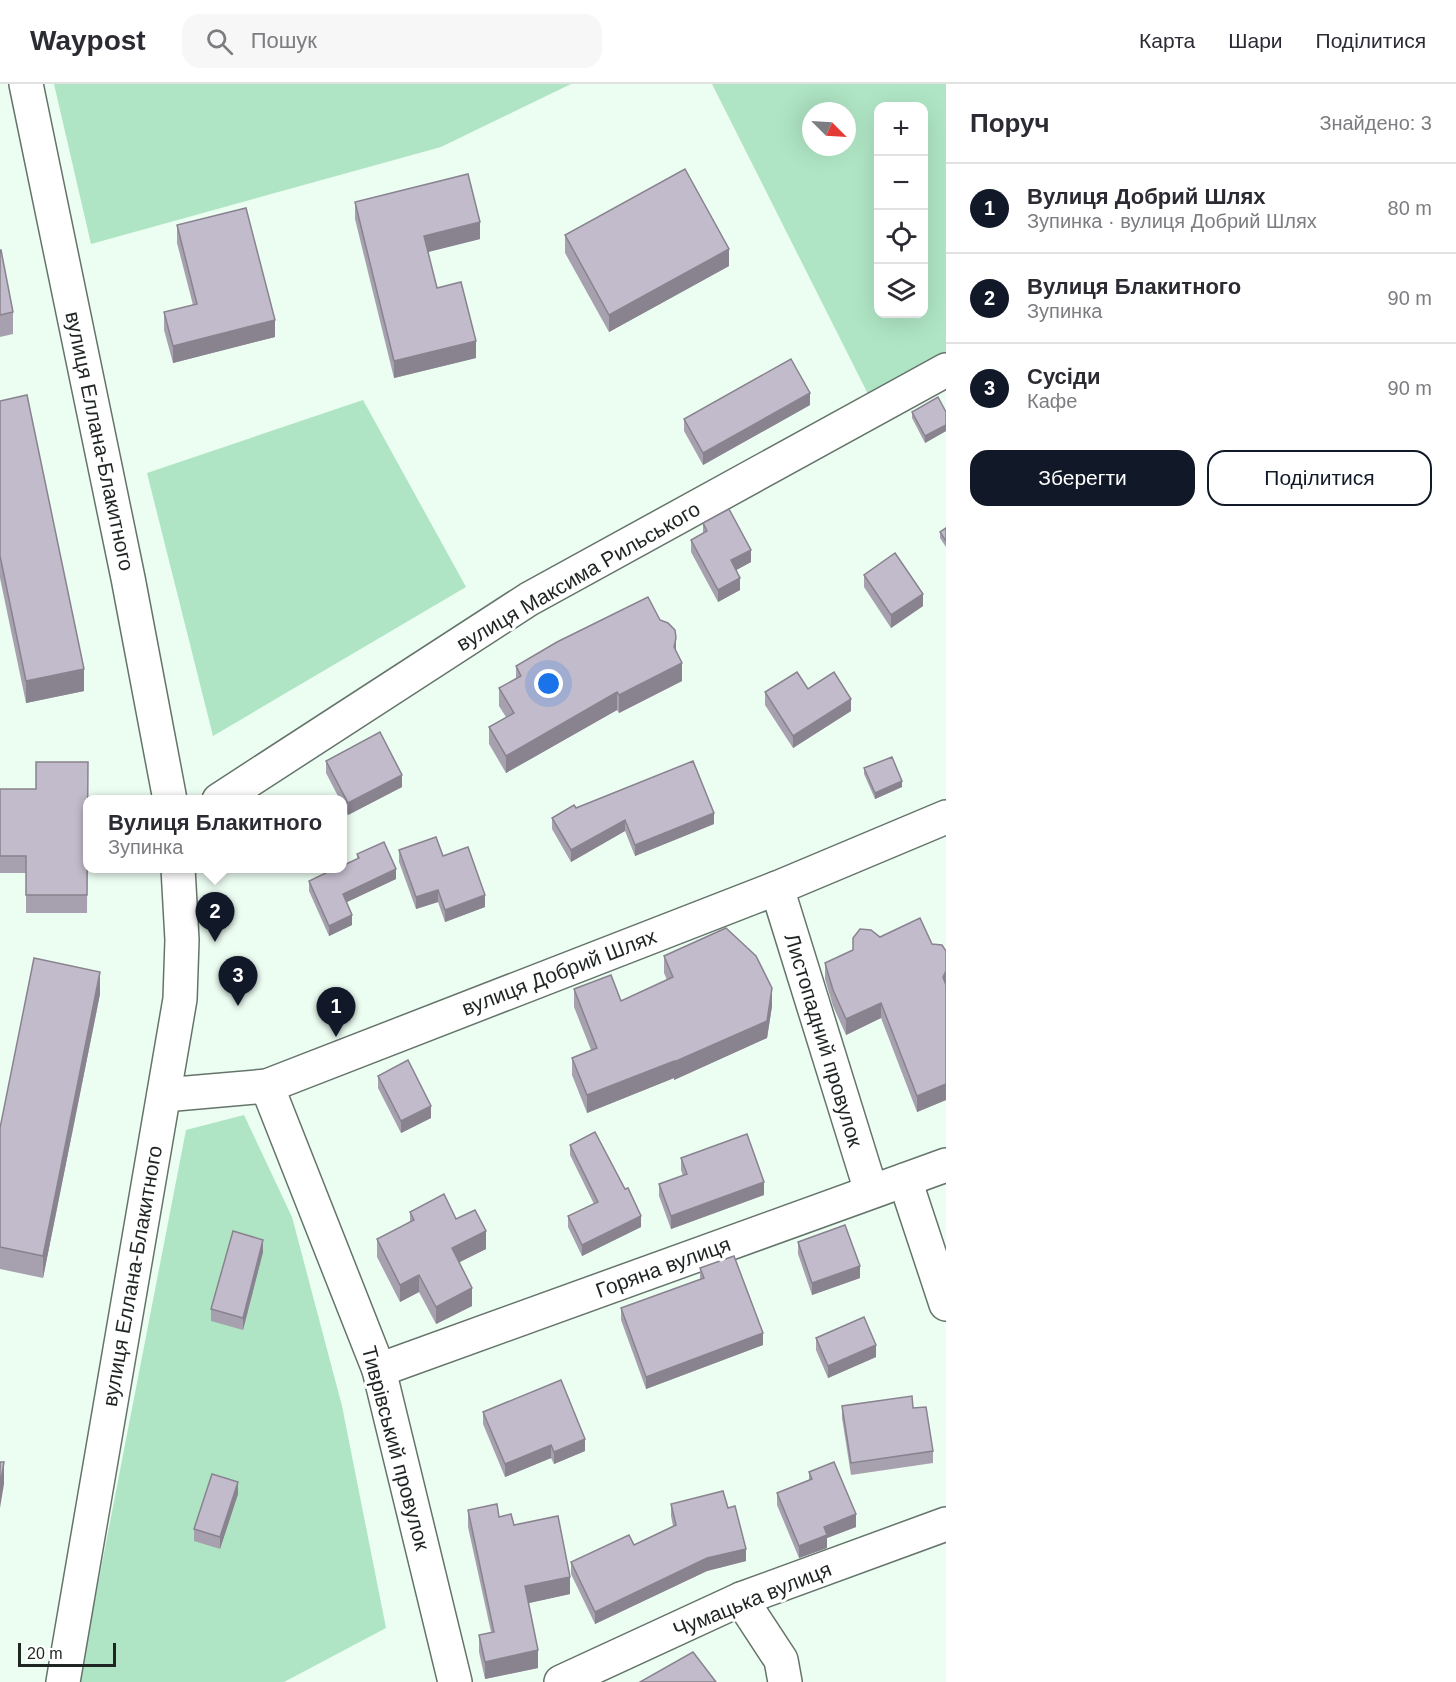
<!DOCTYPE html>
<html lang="uk">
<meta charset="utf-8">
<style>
body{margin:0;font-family:Helvetica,sans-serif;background:#f7f7f7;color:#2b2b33}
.controls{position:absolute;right:18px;top:18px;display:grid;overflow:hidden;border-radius:12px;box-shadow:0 6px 24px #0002}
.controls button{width:54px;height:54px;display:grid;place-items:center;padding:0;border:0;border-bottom:2px solid #e1e1e2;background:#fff;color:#2b2b33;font:30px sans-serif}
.compass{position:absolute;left:802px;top:18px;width:54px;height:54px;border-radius:50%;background:#fff;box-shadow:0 6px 24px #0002;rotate:114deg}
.scale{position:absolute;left:18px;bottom:15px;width:98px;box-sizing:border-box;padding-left:6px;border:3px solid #1f2521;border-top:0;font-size:16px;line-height:21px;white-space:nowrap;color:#1f2521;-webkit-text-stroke:4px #fff;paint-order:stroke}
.you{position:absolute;left:549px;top:600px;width:21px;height:21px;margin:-15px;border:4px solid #fff;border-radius:50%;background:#1a73e8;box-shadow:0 0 0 9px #1a73e833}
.badge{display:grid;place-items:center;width:39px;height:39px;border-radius:50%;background:#111827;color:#fff;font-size:20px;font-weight:700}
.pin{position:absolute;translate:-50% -50px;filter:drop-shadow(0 2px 3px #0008)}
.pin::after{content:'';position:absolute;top:32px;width:21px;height:18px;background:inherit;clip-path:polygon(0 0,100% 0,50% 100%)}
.popup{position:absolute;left:83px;top:711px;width:264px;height:78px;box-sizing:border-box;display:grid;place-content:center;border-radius:12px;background:#fff;filter:drop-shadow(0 2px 4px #0005);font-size:20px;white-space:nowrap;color:#7c7c81}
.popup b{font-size:22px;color:#2b2b33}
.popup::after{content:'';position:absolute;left:50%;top:100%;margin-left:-12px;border:12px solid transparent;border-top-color:#fff}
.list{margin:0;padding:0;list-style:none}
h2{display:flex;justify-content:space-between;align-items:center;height:78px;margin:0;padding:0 24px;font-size:26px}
h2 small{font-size:20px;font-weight:400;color:#7c7c81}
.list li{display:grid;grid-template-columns:39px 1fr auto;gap:18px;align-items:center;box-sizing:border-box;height:90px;padding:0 24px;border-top:2px solid #e1e1e2}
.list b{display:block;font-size:22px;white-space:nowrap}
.list p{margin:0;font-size:20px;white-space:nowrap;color:#7c7c81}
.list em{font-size:20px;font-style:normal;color:#7c7c81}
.actions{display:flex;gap:12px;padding:18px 24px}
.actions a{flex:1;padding:14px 0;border:2px solid #111827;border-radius:18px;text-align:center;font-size:21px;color:#111827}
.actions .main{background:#111827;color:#fff}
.icon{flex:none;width:33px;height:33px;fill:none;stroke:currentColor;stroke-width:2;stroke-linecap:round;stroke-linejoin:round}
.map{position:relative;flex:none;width:946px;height:1598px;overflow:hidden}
header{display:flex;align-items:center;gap:36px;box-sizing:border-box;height:84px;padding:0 30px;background:#fff;border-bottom:2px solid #e1e1e2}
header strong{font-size:28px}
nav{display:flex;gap:33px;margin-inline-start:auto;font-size:21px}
.search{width:420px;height:54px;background:#f7f7f7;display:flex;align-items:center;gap:15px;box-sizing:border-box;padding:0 21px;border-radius:18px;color:#7c7c81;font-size:22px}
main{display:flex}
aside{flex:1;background:#fff}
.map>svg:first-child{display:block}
</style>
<header>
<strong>Waypost</strong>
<div class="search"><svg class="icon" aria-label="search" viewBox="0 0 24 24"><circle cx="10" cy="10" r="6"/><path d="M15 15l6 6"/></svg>Пошук</div>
<nav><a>Карта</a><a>Шари</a><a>Поділитися</a></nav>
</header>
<main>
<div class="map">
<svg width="946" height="1598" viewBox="0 0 946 1598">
<rect width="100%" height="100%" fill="#ecfdf2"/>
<g fill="#afe5c4" fill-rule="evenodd">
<polygon points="54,0 571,0 441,63 91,160"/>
<path d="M712,0H946V270L869,312ZM878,22H924V230H878ZM811,27H847V63H811Z"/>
<polygon points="363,316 466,503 213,652 147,389"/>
<polygon points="244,1031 292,1133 342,1322 386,1544 284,1598 79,1598 186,1046"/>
</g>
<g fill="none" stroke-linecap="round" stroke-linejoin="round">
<g stroke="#65746b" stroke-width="36">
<g id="minor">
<polyline points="219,716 529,515 946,286"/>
<polyline points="777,804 871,1107"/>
<polyline points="267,1002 379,1286 455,1598"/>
<polyline points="905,1096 946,1220"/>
<polyline points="379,1286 946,1081"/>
<polyline points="741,1515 781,1576 785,1598"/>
<polyline points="561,1598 741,1515 946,1440"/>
</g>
</g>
<g stroke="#65746b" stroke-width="36">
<g id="tertiary">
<polyline points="26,0 128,494 170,716"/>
<polyline points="164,1011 267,1002 777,804 946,733"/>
<polyline points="63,1598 180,915 182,856 178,784"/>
</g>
</g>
<use href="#minor" stroke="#fff" stroke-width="33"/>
<use href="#tertiary" stroke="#fff" stroke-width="33"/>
</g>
<g fill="#a7a1af">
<polygon points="355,118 480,155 428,168 437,204 476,274 394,294 355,135"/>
<polygon points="177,141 275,253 173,279 164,246 164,228 193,221 177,159"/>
<polygon points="565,151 729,182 609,248 565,169"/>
<polygon points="0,166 13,228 13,250 0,253"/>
<polygon points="0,317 84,607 26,619 0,494"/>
<polygon points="810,321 703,381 684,347 684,335"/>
<polygon points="912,328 946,328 946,347 925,359 912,334"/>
<polygon points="703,439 751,478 736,486 740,506 718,518 691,468 691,456 703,449"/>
<polygon points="946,444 946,463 940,454 940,448"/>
<polygon points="864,491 923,522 891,544 864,503"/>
<polygon points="676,569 682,597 619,629 617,626 506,689 489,660 489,643 506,633 499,622 499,604 516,595 516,582"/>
<polygon points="808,605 851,627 793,664 765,621 765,608"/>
<polygon points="326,677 402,703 348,731 342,721 342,716 340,716 326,689"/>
<polygon points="88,678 87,829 26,829 26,789 0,789 0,705 36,705"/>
<polygon points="864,684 902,703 875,715 864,690"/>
<polygon points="576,724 714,740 635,772 625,747 571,778 552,745 552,734"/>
<polygon points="399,766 485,823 445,838 438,818 416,825 399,778"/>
<polygon points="357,770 396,795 346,818 352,841 329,852 309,807 309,797 357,775"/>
<polygon points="932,860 946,867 946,1016 917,1028 881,934 846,951 833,922 825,895 825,879"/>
<polygon points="664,872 772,922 767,954 674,996 674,994 587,1029 572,991 572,974 591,966 574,923 574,905 621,917 667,896 664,889"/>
<polygon points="100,910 43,1194 0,1185 0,1044"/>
<polygon points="378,992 431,1034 401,1049 378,1004"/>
<polygon points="570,1061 625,1105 641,1143 582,1172 568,1143 568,1132 594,1120 570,1071"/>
<polygon points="681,1074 764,1111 671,1145 659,1112 659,1100 683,1092 681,1086"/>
<polygon points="410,1128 456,1135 486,1165 459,1178 472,1222 436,1240 419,1208 400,1218 377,1173 377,1155 410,1139"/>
<polygon points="798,1158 860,1194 812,1211 798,1170"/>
<polygon points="263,1168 243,1246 211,1237 211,1225"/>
<polygon points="700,1184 763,1261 646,1305 621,1236 621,1224 700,1195"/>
<polygon points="816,1254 876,1273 828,1294 816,1266"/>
<polygon points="842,1322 913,1324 933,1367 933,1379 851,1391 842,1334"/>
<polygon points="483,1328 585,1367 554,1380 551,1374 505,1393 483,1340"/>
<polygon points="809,1388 856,1443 827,1454 827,1464 799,1474 777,1421 777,1409 809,1396"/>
<polygon points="238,1410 220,1465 194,1457 194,1445"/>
<polygon points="671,1420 728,1424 746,1477 707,1487 595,1540 571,1490 571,1478 634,1461 673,1442 671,1432"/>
<polygon points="468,1426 499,1433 570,1510 528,1519 538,1584 485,1595 479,1568 479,1551 491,1548 468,1443"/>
</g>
<g fill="#88838e">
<polygon points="480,138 480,155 424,169 424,152"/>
<polygon points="729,165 729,182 609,248 609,231"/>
<polygon points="275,236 275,253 173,279 173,262"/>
<polygon points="476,257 476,274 394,294 394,277"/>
<polygon points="810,309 810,321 703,381 703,369"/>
<polygon points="946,341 946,347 925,359 925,352"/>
<polygon points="751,466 751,478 731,489 731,476"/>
<polygon points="740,494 740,506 718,518 718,506"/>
<polygon points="923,510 923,522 891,544 891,531"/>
<polygon points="676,554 676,572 674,563"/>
<polygon points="682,579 682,597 619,629 619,611"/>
<polygon points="84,585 84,607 26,619 26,597"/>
<polygon points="617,608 617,626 506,689 506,672"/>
<polygon points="851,615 851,627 793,664 793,652"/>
<polygon points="402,691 402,703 348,731 348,719"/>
<polygon points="902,697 902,703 875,715 875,709"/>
<polygon points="714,729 714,740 635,772 635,761"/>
<polygon points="625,736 625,747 571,778 571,766"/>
<polygon points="396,785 396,795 343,820 343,810"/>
<polygon points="438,806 438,818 416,825 416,813"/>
<polygon points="485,811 485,823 445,838 445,826"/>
<polygon points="352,831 352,841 329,852 329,842"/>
<polygon points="946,887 946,903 943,893"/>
<polygon points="100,888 100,910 43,1194 43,1172"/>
<polygon points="772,904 772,922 767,954 674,996 674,978"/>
<polygon points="881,919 881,934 846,951 846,935"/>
<polygon points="674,977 674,994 587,1029 587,1011"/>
<polygon points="946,1000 946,1016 917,1028 917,1012"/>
<polygon points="431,1022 431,1034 401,1049 401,1037"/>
<polygon points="764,1098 764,1111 671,1145 671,1132"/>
<polygon points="641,1132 641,1143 582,1172 582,1161"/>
<polygon points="486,1147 486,1165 452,1182 452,1164"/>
<polygon points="263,1156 263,1168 243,1246 243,1234"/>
<polygon points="860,1182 860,1194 812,1211 812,1199"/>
<polygon points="419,1191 419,1208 400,1218 400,1201"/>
<polygon points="472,1204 472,1222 436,1240 436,1223"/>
<polygon points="763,1249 763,1261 646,1305 646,1293"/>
<polygon points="876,1261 876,1273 828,1294 828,1282"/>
<polygon points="585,1355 585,1367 554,1380 554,1368"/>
<polygon points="551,1361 551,1374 505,1393 505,1380"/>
<polygon points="4,1378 4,1400 0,1424 0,1402"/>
<polygon points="238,1398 238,1410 220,1465 220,1453"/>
<polygon points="856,1430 856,1443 827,1454 827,1464 799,1474 799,1462 824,1443"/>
<polygon points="746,1465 746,1477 707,1487 595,1540 595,1528 707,1474"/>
<polygon points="570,1493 570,1510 525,1520 525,1502"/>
<polygon points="538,1566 538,1584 485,1595 485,1578"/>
</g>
<g fill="#c2bbcb" stroke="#88838e" stroke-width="1.5">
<polygon points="685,85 729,165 609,231 565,151"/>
<polygon points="468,90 480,138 424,152 437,204 461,198 476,257 394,277 355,118"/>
<polygon points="246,124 275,236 173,262 164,228 197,220 177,141"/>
<polygon points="0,166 1,166 13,228 0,231"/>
<polygon points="791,275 810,309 703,369 684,335"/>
<polygon points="27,311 84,585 26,597 0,472 0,317"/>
<polygon points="938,313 946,328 946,341 925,352 912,328"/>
<polygon points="729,425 751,466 731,476 740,494 718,506 691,456 707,447 703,439"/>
<polygon points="946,444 946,457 940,448"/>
<polygon points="895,469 923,510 891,531 864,491"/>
<polygon points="648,513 660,536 668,539 675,546 676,554 674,563 682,579 619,611 617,608 506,672 489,643 514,629 499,604 521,592 516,582 557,558"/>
<polygon points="797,588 808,605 834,588 851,615 793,652 765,608"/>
<polygon points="380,648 402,691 348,719 326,677"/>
<polygon points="892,673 902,697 875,709 864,684"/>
<polygon points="693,677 714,729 635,761 625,736 571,766 552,734 574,721 576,724"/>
<polygon points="36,678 88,678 87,811 26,811 26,772 0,772 0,705 36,705"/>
<polygon points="436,753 443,772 468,763 485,811 445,826 438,806 416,813 399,766"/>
<polygon points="384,758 396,785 343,810 352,831 329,842 309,797 336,784 342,784 342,782 359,774 357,770"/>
<polygon points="920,834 932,860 942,861 946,867 946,887 943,893 946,901 946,1000 917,1012 881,919 846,935 833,906 825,879 853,866 853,854 860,845 871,846 880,853"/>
<polygon points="726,844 756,872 772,904 767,937 674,978 674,977 587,1011 572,974 597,964 574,905 611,891 621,917 673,893 664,872"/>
<polygon points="34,874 100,888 43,1172 0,1163 0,1044"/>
<polygon points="408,976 431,1022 401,1037 378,992"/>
<polygon points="595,1048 625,1105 628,1104 641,1132 582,1161 568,1132 598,1118 570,1061"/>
<polygon points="747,1050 764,1098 671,1132 659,1100 687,1090 681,1074"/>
<polygon points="444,1110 456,1135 475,1126 486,1147 452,1164 472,1204 436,1223 419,1191 400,1201 377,1155 414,1136 410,1128"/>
<polygon points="845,1141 860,1182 812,1199 798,1158"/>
<polygon points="233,1147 263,1156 243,1234 211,1225"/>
<polygon points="734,1172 763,1249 646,1293 621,1224 704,1194 700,1184"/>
<polygon points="864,1233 876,1261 828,1282 816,1254"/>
<polygon points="561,1296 585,1355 554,1368 551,1361 505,1380 483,1328"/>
<polygon points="912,1312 913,1324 926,1323 933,1367 851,1379 842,1322"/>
<polygon points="0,1378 4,1378 0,1402"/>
<polygon points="834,1378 856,1430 824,1443 827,1451 799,1462 777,1409 812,1395 809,1388"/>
<polygon points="212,1390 238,1398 220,1453 194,1445"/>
<polygon points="723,1407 728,1424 735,1422 746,1465 707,1474 595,1528 571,1478 629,1451 634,1461 676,1441 671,1420"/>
<polygon points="497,1420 499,1433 511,1430 514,1441 558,1432 570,1493 525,1502 538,1566 485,1578 479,1551 494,1548 468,1426"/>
<polygon points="693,1568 716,1598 640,1598"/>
</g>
<g text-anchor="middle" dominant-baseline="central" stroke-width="6" stroke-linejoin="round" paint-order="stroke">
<g font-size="21" fill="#1f2521" stroke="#fff">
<text transform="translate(100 357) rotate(78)">вулиця Еллана-Блакитного</text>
<text transform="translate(578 492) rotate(-30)">вулиця Максима Рильського</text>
<text transform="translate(559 888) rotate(-21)">вулиця Добрий Шлях</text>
<text transform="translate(824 956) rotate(73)">Листопадний провулок</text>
<text transform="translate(663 1183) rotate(-20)">Горяна вулиця</text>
<text transform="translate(132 1192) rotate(-80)">вулиця Еллана-Блакитного</text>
<text transform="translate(396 1364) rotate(75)">Тиврівський провулок</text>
<text transform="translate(752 1515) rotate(-22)">Чумацька вулиця</text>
</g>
</g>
</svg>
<div class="controls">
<button>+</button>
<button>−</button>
<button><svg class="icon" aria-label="locate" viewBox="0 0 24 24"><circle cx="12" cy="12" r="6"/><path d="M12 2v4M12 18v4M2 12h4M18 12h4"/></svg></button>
<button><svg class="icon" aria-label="layers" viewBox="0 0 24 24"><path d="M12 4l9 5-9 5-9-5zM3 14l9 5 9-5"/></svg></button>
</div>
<svg class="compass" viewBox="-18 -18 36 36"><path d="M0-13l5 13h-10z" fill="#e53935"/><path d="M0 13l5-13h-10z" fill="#7c7c81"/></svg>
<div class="scale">20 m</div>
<div class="you"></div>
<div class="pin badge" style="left:336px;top:953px">1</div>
<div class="pin badge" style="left:215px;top:858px">2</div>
<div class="popup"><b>Вулиця Блакитного</b>Зупинка</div>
<div class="pin badge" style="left:238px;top:922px">3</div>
</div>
<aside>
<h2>Поруч<small>Знайдено: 3</small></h2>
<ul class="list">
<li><span class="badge">1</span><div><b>Вулиця Добрий Шлях</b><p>Зупинка · вулиця Добрий Шлях</p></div><em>80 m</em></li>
<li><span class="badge">2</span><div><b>Вулиця Блакитного</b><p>Зупинка</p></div><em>90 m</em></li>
<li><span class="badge">3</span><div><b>Сусіди</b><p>Кафе</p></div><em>90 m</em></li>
</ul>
<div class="actions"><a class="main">Зберегти</a><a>Поділитися</a></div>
</aside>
</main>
